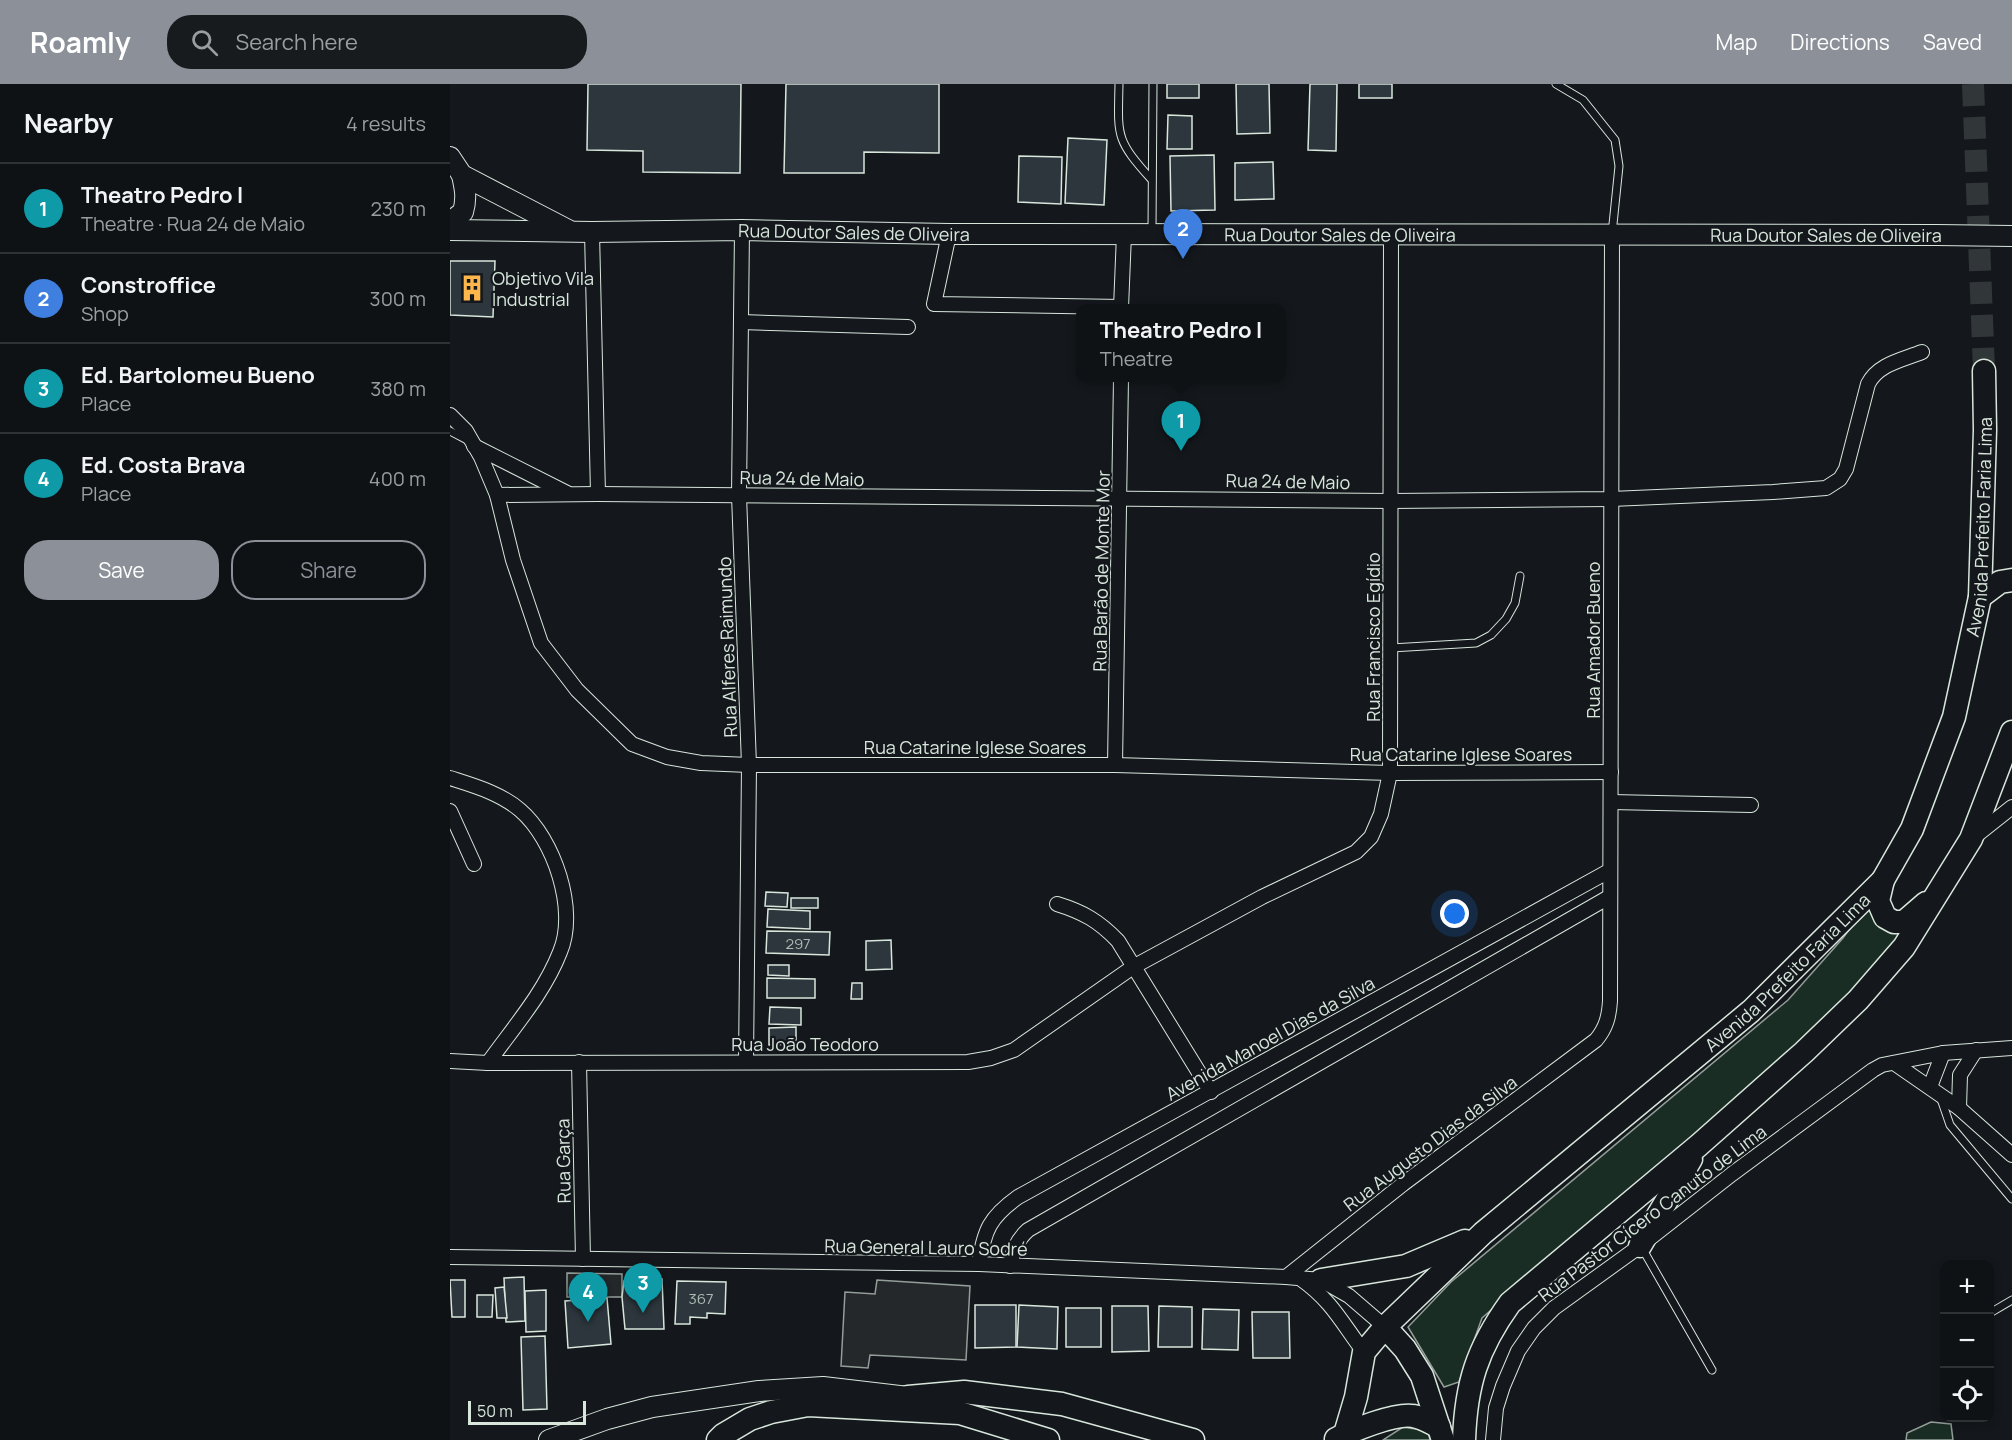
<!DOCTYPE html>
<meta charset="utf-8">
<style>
body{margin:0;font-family:Manrope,sans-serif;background:#181b1e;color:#f1f3f6}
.controls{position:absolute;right:18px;bottom:18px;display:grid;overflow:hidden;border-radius:12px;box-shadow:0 3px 9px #0003}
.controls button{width:54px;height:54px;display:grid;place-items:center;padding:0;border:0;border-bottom:2px solid #2f3234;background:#0f1215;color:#f1f3f6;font:30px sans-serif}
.scale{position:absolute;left:18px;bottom:15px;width:118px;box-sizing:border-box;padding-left:6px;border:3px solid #d8e6dc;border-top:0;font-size:16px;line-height:21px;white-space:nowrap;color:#d8e6dc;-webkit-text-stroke:4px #14181c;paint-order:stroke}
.you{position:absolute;left:1005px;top:830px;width:21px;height:21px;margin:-15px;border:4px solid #fff;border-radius:50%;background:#1a73e8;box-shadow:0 0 0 9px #1a73e833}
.badge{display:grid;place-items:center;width:39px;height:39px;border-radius:50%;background:#8c9099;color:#fff;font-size:20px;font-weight:700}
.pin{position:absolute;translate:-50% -50px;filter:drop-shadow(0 2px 3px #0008)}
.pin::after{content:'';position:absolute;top:32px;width:21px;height:18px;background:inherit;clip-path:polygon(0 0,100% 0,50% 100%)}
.popup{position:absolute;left:626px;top:220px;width:210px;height:78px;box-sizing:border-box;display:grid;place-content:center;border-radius:12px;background:#0f1215;filter:drop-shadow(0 2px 4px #0005);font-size:20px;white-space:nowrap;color:#9b9ea0}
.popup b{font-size:22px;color:#f1f3f6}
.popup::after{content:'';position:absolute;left:50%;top:100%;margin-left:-12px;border:12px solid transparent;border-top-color:#0f1215}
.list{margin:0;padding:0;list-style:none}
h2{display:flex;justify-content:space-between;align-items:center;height:78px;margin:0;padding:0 24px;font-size:26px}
h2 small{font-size:20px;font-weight:400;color:#9b9ea0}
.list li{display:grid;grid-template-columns:39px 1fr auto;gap:18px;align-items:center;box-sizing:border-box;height:90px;padding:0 24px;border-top:2px solid #2f3234}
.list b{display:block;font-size:22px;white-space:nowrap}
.list p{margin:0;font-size:20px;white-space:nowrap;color:#9b9ea0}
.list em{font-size:20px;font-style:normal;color:#9b9ea0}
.actions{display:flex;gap:12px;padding:18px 24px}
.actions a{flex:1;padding:14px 0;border:2px solid #8c9099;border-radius:24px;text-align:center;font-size:21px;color:#8c9099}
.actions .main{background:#8c9099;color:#fff}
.icon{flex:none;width:33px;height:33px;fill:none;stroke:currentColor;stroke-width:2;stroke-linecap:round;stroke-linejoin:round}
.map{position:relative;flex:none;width:1562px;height:1356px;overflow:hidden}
header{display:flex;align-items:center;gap:36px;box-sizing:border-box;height:84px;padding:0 30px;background:#8c9099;color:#fff}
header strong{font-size:28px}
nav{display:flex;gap:33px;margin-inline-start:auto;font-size:21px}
.search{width:420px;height:54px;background:#181b1e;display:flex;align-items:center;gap:15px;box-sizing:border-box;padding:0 21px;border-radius:24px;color:#9b9ea0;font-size:22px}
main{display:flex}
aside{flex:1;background:#0f1215}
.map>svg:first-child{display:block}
</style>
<header>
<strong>Roamly</strong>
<div class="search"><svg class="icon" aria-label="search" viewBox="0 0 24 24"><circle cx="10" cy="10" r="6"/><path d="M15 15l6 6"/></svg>Search here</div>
<nav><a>Map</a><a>Directions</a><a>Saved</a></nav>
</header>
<main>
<aside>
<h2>Nearby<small>4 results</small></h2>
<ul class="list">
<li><span class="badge" style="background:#0f9aa8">1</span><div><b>Theatro Pedro I</b><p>Theatre · Rua 24 de Maio</p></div><em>230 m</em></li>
<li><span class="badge" style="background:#3f7fe0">2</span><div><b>Constroffice</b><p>Shop</p></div><em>300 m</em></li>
<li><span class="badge" style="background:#0f9aa8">3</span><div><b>Ed. Bartolomeu Bueno</b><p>Place</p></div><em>380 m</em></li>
<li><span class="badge" style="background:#0f9aa8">4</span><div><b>Ed. Costa Brava</b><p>Place</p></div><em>400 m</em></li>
</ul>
<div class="actions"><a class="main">Save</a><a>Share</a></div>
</aside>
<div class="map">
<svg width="1562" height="1356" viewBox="0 0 1562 1356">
<rect width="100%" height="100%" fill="#14181c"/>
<g fill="#1a2d24" stroke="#939e99" stroke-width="1.5">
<polygon points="1420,818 1454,856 1400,917 1032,1234 1009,1298 994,1303 958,1243 1001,1198 1338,916 1393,854"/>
<polygon points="1481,1338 1501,1340 1503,1356 1456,1356 1457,1349"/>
<polygon points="953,1343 978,1347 980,1356 933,1356"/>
</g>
<g fill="#24282b" stroke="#939e99" stroke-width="1.5">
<polygon points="117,1189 172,1190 172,1213 117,1213"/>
<polygon points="427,1196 520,1202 516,1276 420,1271 418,1284 391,1282 395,1208 425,1210"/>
</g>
<g fill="#2c363c" stroke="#d8e6dc" stroke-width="1.5">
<polygon points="138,0 291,0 290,89 193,88 193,67 137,66"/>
<polygon points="336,0 489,0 489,69 414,68 414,89 334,89"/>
<rect x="717" y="0" width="32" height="14"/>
<polygon points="786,0 819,0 820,49 787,50"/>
<polygon points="860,0 887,0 886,67 858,66"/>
<rect x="909" y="0" width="33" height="14"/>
<polygon points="718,31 742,32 742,65 717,65"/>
<polygon points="618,54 657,56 654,121 615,119"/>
<polygon points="764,71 765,126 721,127 720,72"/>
<polygon points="569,72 612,73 611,120 568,118"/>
<polygon points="823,78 824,115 785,116 785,79"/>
<polygon points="0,177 45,177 43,233 0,231"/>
<polygon points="316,808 338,809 337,823 315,822"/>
<rect x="341" y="814" width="27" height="10"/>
<polygon points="318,825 360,827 360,845 317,843"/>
<polygon points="317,847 380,848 379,871 316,869"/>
<polygon points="441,856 442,885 416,886 416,857"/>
<polygon points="318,881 339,881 339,892 318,891"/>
<polygon points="317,894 365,895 365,914 317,914"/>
<polygon points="402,899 412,899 412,915 401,915"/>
<polygon points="320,923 351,924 351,941 319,940"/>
<polygon points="346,943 346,960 319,961 319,944"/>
<polygon points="74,1193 75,1237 56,1238 54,1194"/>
<polygon points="212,1195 214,1245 175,1245 172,1213 174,1197"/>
<polygon points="0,1196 15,1196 15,1233 2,1233"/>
<polygon points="227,1197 276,1198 275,1230 257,1229 257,1234 240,1233 240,1240 225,1240"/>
<polygon points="54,1203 57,1234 47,1234 45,1204"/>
<polygon points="96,1206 96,1247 76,1248 75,1207"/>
<polygon points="27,1211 43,1211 42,1233 27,1233"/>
<polygon points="157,1214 161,1260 118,1264 115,1217"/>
<polygon points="525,1221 566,1221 566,1263 525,1264"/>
<polygon points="569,1221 608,1223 607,1265 567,1263"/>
<polygon points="662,1222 698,1222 699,1267 662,1268"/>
<polygon points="709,1222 742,1223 742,1263 708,1263"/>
<rect x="616" y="1224" width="35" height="39"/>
<polygon points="753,1225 789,1226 788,1266 752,1265"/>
<polygon points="802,1228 839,1228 840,1274 803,1274"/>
<polygon points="95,1252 97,1325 73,1326 71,1253"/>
</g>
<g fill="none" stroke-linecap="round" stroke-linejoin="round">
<polyline stroke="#313739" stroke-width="22" stroke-dasharray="22 11" stroke-linecap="butt" points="1523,0 1534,287"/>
<g stroke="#d8e6dc" stroke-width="9">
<g id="lane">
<path d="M669,0C668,52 665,55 701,95"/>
<polyline points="1106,0 1133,16 1165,56 1169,82 1162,150"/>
<polyline points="702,147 703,0"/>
<polyline points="0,347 19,357"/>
<polyline points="941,564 1026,559 1041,551 1056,535 1065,519 1070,492"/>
<polyline points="1490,1012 1500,1041 1562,1115"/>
<polyline points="1192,1164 1262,1286"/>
<polyline points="1540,1229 1562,1216"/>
</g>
</g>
<g stroke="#d8e6dc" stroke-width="16">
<g id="street">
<polyline points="292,146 289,411 299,681 296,978"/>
<polyline points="142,148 148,410"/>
<polyline points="499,150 484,220 671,223"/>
<polyline points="671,224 674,150"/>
<polyline points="291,238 458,243"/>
<polyline points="0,331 16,347 31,373 47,411 63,476 91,559 127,606 182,660 217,673 251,679 299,681 665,681 940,689 1161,688"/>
<polyline points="24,362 117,409"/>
<path d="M47,411L148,410L941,417L1161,415L1323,408L1376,404L1390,395L1396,385L1418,300C1428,280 1452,276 1472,268"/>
<polyline points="665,681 671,294"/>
<path d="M0,694C25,702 50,709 70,726C104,755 128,826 110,868C94,909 63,944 38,979"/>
<polyline points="1161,718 1301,721"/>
<polyline points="0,727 24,780"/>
<polyline points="1523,754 1562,723"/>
<path d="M607,820C633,828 649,837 668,857L761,1008"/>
<polyline points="0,977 38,979 518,978 541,974 564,966 683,883 812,813 906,768 921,753 931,730 940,689 941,150"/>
<polyline points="129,978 133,1175"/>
<polyline points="1444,979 1509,1024 1562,1071"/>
<polyline points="1480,1003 1493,969"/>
<polyline points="1509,1024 1510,991 1526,966"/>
<polyline points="0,1173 529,1180 836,1193 871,1196 899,1212 935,1243"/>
<path d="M529,1180C534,1146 540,1133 568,1113L1159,787"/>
<path d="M560,1182C563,1167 566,1157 578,1146L1159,813"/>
<path d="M836,1193L953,1100L1146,956C1156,944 1159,933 1160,917L1162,152"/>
<path d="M851,1195C882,1217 892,1239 914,1268"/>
<polyline points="1043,1356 1046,1324 1053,1302 1068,1267 1084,1244 1104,1224 1190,1162 1282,1090 1423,986 1432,981 1493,969 1562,964"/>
</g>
</g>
<g stroke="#d8e6dc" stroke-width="22">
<g id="secondary">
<polyline points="0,73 12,91 118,146"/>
<path d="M0,138L13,128C17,114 15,105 12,91"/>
<path id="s1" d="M0,146L142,148L292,146L499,150L1487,151L1562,152"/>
<polyline points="99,1356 157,1335 202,1323 309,1307 373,1303 458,1313 473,1317"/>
</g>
</g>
<g stroke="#d8e6dc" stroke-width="25">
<g id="primary">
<polyline points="1530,513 1550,498 1562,496"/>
<polyline points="1433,796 1428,817 1435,833 1444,838 1454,838 1476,819"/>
<polyline points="1190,1162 1241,1075"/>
<polyline points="871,1196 956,1182 1015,1157"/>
<polyline points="935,1243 955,1265 972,1292 993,1356"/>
<polyline points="458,1313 514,1308 612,1320 743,1356"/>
<path d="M886,1355C903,1346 945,1329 963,1332C972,1333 981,1339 989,1343"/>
<polyline points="268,1356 273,1351 300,1335 321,1328 358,1321 510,1329 598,1356"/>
<path id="s2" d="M897,1356L895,1350L906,1313L914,1268L935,1243L1033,1149L1301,927L1433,796L1462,745L1504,633L1530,513L1535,346L1534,287"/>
<path d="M1014,1356C1016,1300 1027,1265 1060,1219L1249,1061L1354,968L1408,916L1454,863L1521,755L1562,648"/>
</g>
</g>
<use href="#lane" stroke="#14181c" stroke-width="7"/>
<use href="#street" stroke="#14181c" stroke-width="14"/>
<use href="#secondary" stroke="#14181c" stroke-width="20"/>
<use href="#primary" stroke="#14181c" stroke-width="22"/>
</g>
<defs>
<g id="building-bare" transform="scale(2.07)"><path d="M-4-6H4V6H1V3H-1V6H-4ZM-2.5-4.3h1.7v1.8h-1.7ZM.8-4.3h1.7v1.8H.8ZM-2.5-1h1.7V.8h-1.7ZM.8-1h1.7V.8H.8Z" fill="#ffb74d" stroke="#14181c" stroke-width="2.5" paint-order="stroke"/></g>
</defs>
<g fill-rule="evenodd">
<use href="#building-bare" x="22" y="204"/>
</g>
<g text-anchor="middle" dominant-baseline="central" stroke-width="4.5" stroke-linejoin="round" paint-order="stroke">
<g font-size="15" fill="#adbab4">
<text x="348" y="859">297</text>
<text x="251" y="1214">367</text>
</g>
<g font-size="18" fill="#d8e6dc" stroke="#14181c">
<text stroke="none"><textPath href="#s1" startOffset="404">Rua Doutor Sales de Oliveira</textPath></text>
<text stroke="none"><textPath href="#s1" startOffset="890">Rua Doutor Sales de Oliveira</textPath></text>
<text stroke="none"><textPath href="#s1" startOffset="1376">Rua Doutor Sales de Oliveira</textPath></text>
<text transform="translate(352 394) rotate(1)">Rua 24 de Maio</text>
<text transform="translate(838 397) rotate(1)">Rua 24 de Maio</text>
<text stroke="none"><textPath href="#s2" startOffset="1164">Avenida Prefeito Faria Lima</textPath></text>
<text transform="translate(651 487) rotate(-89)">Rua Barão de Monte Mor</text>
<text transform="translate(923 553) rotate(-90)">Rua Francisco Egídio</text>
<text transform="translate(1143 556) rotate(-90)">Rua Amador Bueno</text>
<text transform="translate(277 563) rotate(-92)">Rua Alferes Raimundo</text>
<text x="525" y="663">Rua Catarine Iglese Soares</text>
<text x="1011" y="670">Rua Catarine Iglese Soares</text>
<text stroke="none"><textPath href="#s2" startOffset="660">Avenida Prefeito Faria Lima</textPath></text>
<text transform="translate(820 954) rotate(-29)">Avenida Manoel Dias da Silva</text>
<text x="355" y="960">Rua João Teodoro</text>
<text transform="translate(980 1059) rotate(-37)">Rua Augusto Dias da Silva</text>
<text transform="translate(113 1077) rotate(-91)">Rua Garça</text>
<text transform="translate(1202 1129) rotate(-37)">Rua Pastor Cícero Canuto de Lima</text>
<text transform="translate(476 1163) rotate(1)">Rua General Lauro Sodré</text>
</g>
<g font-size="18" fill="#d8e6dc" stroke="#14181c" text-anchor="start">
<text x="42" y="194">Objetivo Vila<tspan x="42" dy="21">Industrial</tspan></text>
</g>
</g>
</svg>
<div class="controls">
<button>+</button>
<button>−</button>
<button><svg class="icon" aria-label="locate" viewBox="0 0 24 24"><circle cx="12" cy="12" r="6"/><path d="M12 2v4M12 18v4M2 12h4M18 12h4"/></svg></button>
</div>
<div class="scale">50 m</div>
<div class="you"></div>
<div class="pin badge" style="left:731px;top:367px;background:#0f9aa8">1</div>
<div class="popup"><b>Theatro Pedro I</b>Theatre</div>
<div class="pin badge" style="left:733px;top:175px;background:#3f7fe0">2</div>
<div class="pin badge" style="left:193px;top:1229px;background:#0f9aa8">3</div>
<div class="pin badge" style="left:138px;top:1238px;background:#0f9aa8">4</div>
</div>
</main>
